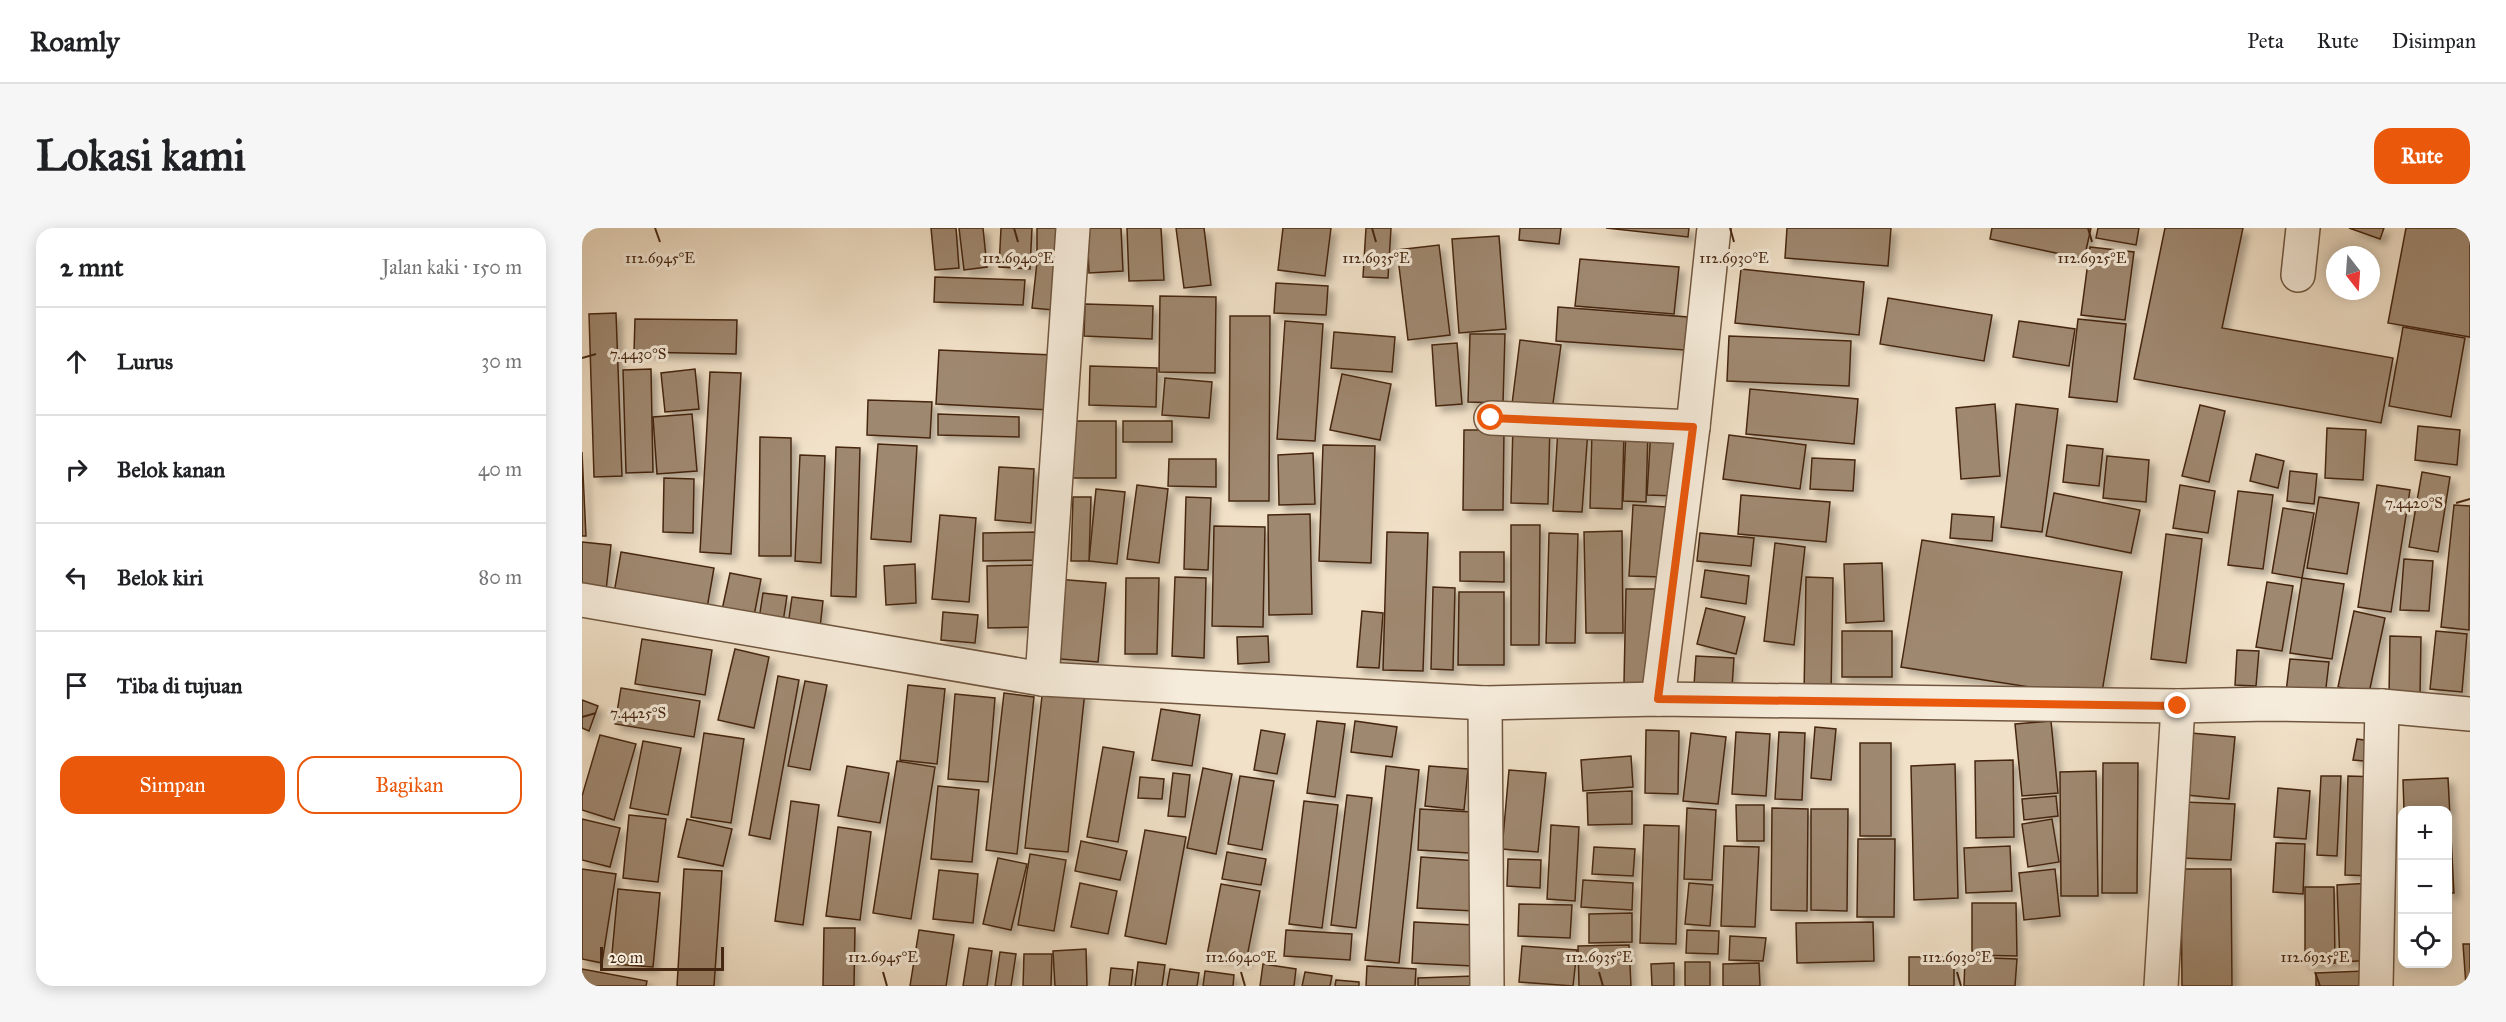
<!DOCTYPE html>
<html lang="id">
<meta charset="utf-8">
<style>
body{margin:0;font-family:"IM FELL Great Primer",serif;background:#f6f6f6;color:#202124}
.controls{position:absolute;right:18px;bottom:18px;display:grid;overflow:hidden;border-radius:12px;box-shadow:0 3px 15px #0003}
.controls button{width:54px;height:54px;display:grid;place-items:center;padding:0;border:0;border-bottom:2px solid #e0e0e0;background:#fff;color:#202124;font:30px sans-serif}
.compass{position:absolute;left:1744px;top:18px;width:54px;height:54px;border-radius:50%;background:#fff;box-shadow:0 3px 15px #0003;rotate:163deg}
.scale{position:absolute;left:18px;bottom:15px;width:124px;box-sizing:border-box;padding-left:6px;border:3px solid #462711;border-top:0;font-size:16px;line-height:21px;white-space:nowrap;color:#462711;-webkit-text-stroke:4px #f6ecdb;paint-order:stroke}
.stop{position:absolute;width:18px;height:18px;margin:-14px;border:4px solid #ea580c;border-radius:50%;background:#fff}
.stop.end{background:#ea580c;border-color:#fff;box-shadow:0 2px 6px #0008}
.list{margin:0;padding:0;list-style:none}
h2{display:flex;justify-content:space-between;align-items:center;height:78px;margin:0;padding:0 24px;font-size:26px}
h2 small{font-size:20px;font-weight:400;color:#757577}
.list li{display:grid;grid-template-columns:39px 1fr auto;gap:18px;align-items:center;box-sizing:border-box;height:108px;padding:0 24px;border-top:2px solid #e0e0e0}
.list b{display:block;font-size:22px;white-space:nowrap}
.list em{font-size:20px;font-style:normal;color:#757577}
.actions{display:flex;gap:12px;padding:18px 24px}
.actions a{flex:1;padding:14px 0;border:2px solid #ea580c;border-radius:18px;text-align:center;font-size:21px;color:#ea580c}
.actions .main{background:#ea580c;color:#fff}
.icon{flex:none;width:33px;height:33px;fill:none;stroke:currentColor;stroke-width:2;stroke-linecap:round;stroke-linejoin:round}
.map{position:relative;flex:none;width:1888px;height:758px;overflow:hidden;border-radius:18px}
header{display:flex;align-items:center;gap:36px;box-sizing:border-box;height:84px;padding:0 30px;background:#fff;border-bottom:2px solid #e0e0e0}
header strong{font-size:28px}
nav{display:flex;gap:33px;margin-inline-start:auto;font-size:21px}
.intro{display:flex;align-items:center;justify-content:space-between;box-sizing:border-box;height:144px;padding:0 36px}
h1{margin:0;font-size:42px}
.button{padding:15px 27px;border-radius:18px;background:#ea580c;color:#fff;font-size:21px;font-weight:700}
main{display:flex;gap:36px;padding:0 36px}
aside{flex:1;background:#fff;border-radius:18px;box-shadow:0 3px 15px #0003}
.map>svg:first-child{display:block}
</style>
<header>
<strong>Roamly</strong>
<nav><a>Peta</a><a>Rute</a><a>Disimpan</a></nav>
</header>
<div class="intro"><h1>Lokasi kami</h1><a class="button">Rute</a></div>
<main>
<aside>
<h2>2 mnt<small>Jalan kaki · 150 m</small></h2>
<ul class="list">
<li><svg class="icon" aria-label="ahead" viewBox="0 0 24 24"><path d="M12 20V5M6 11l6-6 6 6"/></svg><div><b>Lurus</b></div><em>30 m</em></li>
<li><svg class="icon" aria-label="right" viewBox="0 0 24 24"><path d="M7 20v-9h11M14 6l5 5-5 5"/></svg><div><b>Belok kanan</b></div><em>40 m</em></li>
<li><svg class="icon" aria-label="left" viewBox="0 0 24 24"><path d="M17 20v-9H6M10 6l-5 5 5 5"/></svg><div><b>Belok kiri</b></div><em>80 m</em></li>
<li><svg class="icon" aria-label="arrive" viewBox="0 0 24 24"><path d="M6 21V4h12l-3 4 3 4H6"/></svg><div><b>Tiba di tujuan</b></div></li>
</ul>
<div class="actions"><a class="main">Simpan</a><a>Bagikan</a></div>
</aside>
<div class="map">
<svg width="1888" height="758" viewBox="0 0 1888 758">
<defs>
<filter id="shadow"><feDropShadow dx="5.5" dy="5.5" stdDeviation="3" flood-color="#0004"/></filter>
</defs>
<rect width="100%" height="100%" fill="#f1e1c8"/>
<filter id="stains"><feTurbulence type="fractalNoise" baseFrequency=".00333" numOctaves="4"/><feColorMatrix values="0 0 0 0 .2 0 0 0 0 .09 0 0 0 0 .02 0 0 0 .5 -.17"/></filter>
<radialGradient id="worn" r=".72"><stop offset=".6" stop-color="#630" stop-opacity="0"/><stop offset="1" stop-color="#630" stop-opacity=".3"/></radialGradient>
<g fill="#9f8870" stroke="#462711" stroke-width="1.5" filter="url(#shadow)">
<polygon points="349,0 374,0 377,40 353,42"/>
<polygon points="377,0 401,0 405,39 382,42"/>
<polygon points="419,0 450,0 448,41 417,39"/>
<rect x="455" y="0" width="19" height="26"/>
<polygon points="505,0 539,0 541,43 507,45"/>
<polygon points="545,0 579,0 582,52 547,53"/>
<polygon points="594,0 622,0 629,57 602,60"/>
<polygon points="701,0 749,0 743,48 696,42"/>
<polygon points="784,0 809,0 806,50 781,49"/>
<polygon points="938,0 979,0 977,16 937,12"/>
<polygon points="1024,0 1107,0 1106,9"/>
<polygon points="1205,0 1309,0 1306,38 1203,30"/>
<polygon points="1410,0 1509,0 1502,31 1408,11"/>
<polygon points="1516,0 1557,0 1554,17 1514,10"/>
<polygon points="1583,0 1661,0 1640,100 1811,130 1799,195 1552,151"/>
<polygon points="1767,0 1802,0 1798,11"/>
<polygon points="1824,0 1888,0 1888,109 1806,95"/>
<polygon points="917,8 924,101 877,105 870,11"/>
<polygon points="857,17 868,107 826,112 815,22"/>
<polygon points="1508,19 1552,24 1543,92 1499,87"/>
<polygon points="998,31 1097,39 1092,86 993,78"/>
<polygon points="455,34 476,37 472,82 450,80"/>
<polygon points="1159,41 1282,54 1277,107 1153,95"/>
<polygon points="353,49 443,52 441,77 352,74"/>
<polygon points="694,55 746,58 744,87 692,85"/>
<polygon points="578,68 634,69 633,145 577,144"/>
<polygon points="1306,70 1410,87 1402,133 1298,116"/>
<polygon points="503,76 571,78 570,111 502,108"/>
<polygon points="976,79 1106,89 1103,122 974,113"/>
<polygon points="34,85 40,248 12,249 7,86"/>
<polygon points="648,88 688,88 687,273 647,273"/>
<polygon points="53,91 155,92 154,126 52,124"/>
<polygon points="1496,91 1544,96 1535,174 1487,169"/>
<polygon points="703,93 741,96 733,213 695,211"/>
<polygon points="1437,93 1493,101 1487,138 1431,129"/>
<polygon points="1821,99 1883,110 1869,189 1807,178"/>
<polygon points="752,104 813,109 810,144 749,140"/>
<polygon points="888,106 923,106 921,175 886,174"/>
<polygon points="1147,108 1269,113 1267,158 1145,153"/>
<polygon points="938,112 979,117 969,190 929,184"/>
<polygon points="875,115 880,176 854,178 850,117"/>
<polygon points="357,122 471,127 468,182 354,176"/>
<polygon points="508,138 575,140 574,179 507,177"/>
<polygon points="69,141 71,244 44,245 41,142"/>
<polygon points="113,141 117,181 83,184 79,145"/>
<polygon points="128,144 159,145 149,326 118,324"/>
<polygon points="760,146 809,156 798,212 748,202"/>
<polygon points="583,150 630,154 627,190 580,187"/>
<polygon points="1168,161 1276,171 1272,216 1164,206"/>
<polygon points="286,172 350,174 348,210 285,207"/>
<polygon points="1413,176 1418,248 1379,251 1374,180"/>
<polygon points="1434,176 1476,181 1460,304 1419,299"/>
<polygon points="1618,177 1643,183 1627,254 1600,248"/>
<polygon points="110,186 115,243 75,246 71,189"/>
<polygon points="356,186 437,189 437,209 356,207"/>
<rect x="490" y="193" width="44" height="57"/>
<rect x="541" y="193" width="49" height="21"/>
<polygon points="931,195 968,195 966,276 929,275"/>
<polygon points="1836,198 1878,202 1875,237 1833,232"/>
<polygon points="976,200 1006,202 1000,284 971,283"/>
<polygon points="1069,200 1098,202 1095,268 1065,267"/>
<polygon points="1745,200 1784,202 1781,252 1743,250"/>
<polygon points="882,202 922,202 921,282 881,282"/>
<polygon points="1044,202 1066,202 1064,274 1041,273"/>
<polygon points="1010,203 1042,204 1040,281 1008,280"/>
<polygon points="1147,207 1224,217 1218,261 1141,251"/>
<polygon points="178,209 209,210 209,328 177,328"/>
<polygon points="296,216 335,218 329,314 289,311"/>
<polygon points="741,217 793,218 789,335 737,333"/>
<polygon points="1485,217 1521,221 1517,258 1481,254"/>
<polygon points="254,219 278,220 274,369 249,368"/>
<polygon points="0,224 4,308 0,308"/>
<polygon points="731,225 733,276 697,277 696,227"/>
<polygon points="1674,226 1702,233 1696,260 1668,253"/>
<polygon points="218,227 243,228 239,335 213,333"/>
<polygon points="1525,228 1567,232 1564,274 1521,270"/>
<polygon points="1230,230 1273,232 1271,263 1228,261"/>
<polygon points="587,231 634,231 634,259 586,258"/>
<polygon points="417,239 452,241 449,295 413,292"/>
<polygon points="1708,243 1735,246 1732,276 1705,273"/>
<polygon points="1840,244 1868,249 1856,324 1827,319"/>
<polygon points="82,250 112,251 111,305 81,304"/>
<polygon points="555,257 586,261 577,335 545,331"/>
<polygon points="1598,257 1633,263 1626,305 1591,300"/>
<polygon points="1795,257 1828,262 1809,384 1776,379"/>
<polygon points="514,261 543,264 535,336 507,333"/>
<polygon points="1656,263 1691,267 1681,341 1646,337"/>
<polygon points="1472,265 1558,282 1549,325 1464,308"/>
<polygon points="1159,267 1248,274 1244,314 1156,306"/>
<polygon points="491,269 509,269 507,333 489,333"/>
<polygon points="604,269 629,270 626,342 602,341"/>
<polygon points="1737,269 1777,275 1765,346 1725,340"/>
<polygon points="1051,277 1085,279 1081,349 1047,348"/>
<polygon points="1872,277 1888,278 1887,402 1859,399"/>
<polygon points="1701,280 1732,285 1720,350 1690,345"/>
<polygon points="728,286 730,386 687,387 686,287"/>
<polygon points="1370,286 1412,289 1410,313 1368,310"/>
<polygon points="358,287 394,290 387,374 350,371"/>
<polygon points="929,297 958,297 957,417 929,417"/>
<polygon points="632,298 683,299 681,399 630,398"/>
<polygon points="1040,303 1041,405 1004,405 1002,304"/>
<polygon points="456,304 456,332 401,333 401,305"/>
<polygon points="805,304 846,305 841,443 801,442"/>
<polygon points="967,305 996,306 993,415 964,415"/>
<polygon points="1118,305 1172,310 1169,338 1115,333"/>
<polygon points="1584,306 1620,311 1604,435 1569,431"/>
<polygon points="1340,312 1540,344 1519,470 1319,439"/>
<polygon points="0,314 29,317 24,363 0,360"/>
<polygon points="1193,315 1223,319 1212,417 1182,413"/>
<polygon points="39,324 132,340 124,386 31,371"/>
<polygon points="878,324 922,324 922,354 878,353"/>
<polygon points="1822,331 1851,333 1847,383 1818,382"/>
<polygon points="1300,335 1302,393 1264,395 1262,336"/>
<polygon points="333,336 334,375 304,377 302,338"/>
<polygon points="456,337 457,399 406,400 405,338"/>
<polygon points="1123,342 1167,348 1164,376 1119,369"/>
<polygon points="148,345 179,351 172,388 140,382"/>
<polygon points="593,349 624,350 622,430 590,428"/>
<polygon points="1224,349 1251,350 1249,467 1222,467"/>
<polygon points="544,350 577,350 575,426 543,426"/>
<polygon points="1720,350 1762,356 1750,431 1708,425"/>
<polygon points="474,351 524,355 516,434 466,430"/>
<polygon points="1685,354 1711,358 1700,423 1674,419"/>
<polygon points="851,359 873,360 871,442 849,441"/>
<polygon points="1044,361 1075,361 1073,455 1042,455"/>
<polygon points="877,364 922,364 922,437 876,437"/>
<polygon points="181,365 205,368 201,394 177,391"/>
<polygon points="210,369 241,373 238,400 206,397"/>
<polygon points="1124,380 1163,389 1154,426 1115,416"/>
<polygon points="780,383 801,385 797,440 775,439"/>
<polygon points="1772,383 1803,390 1787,465 1756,459"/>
<polygon points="361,384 396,387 393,415 359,412"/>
<rect x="1260" y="403" width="50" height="46"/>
<polygon points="1854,403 1885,406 1880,464 1848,461"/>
<polygon points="686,408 687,434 656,436 655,409"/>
<polygon points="1808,408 1839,409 1838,468 1807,468"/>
<polygon points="60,411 130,422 123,467 53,456"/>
<polygon points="153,421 187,429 172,500 136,492"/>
<polygon points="1655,422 1677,423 1674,458 1653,457"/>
<polygon points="1114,428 1152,430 1150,459 1112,457"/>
<polygon points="1708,431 1747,434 1743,468 1704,464"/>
<polygon points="196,448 217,452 188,611 167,607"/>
<polygon points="223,453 245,457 228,542 206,538"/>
<polygon points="326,457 363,461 355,536 318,532"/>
<polygon points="461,459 503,463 486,624 443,620"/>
<polygon points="39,460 118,473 112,509 33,496"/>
<polygon points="422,465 452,469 435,626 404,622"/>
<polygon points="373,466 413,470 406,554 366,551"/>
<polygon points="0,472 16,478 7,503 0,500"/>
<polygon points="579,481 618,487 610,538 570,532"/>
<polygon points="735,493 763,496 753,569 725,565"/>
<polygon points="773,493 815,499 810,529 769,524"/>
<polygon points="1469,493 1476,565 1440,568 1433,496"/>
<polygon points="1233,499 1254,501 1249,552 1229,550"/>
<polygon points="679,502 703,506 695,546 672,542"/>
<polygon points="1064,502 1097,503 1096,566 1063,565"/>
<polygon points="1154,504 1188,506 1184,568 1150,566"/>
<polygon points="1197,504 1223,505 1220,572 1193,571"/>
<polygon points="122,505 162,511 149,595 109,589"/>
<polygon points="1109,505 1144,509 1136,576 1101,573"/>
<polygon points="1609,505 1653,509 1647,571 1604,567"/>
<polygon points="18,507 54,516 32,592 0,582 0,568"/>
<polygon points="1775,511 1796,514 1793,534 1771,532"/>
<polygon points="61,513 99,520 86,587 48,580"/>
<rect x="1278" y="515" width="31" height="93"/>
<polygon points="521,519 552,524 536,614 505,609"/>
<polygon points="1049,528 1051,559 1001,563 999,532"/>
<polygon points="1431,532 1432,609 1394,610 1393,533"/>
<polygon points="315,533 353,539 329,691 291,685"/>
<polygon points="1521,535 1556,535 1555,665 1520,665"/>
<polygon points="1373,536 1376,670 1332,672 1329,538"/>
<polygon points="265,538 307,545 298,595 256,588"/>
<polygon points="804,538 837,542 817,735 783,732"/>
<polygon points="847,538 886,541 882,582 843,578"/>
<polygon points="621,540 650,546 634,626 605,620"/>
<polygon points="927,542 964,545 956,624 920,621"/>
<polygon points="1514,543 1516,668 1479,668 1478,544"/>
<polygon points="591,545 608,547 603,589 586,588"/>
<polygon points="658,548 692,553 680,622 646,616"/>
<polygon points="1739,548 1759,548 1755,628 1735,627"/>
<polygon points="1766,548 1796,549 1793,648 1763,647"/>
<polygon points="558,549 582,551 580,571 556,570"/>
<polygon points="1866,550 1872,665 1866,665 1866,582 1822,582 1821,552"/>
<polygon points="356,558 397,562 390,634 349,631"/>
<polygon points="1696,560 1728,563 1724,611 1692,609"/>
<polygon points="1050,563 1050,596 1006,597 1005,565"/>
<polygon points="765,567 790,570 774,700 749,697"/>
<polygon points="1474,568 1476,588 1442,592 1440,571"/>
<polygon points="209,573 237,577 221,697 193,693"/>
<polygon points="722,573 756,577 740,700 707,696"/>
<polygon points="1602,574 1653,576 1649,632 1599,630"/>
<polygon points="1154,577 1182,577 1182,613 1155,613"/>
<polygon points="1105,580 1134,582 1130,652 1102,651"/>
<polygon points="1190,580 1226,581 1225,683 1189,682"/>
<polygon points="838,581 890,584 887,625 836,622"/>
<polygon points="1229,581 1266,581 1265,683 1229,682"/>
<polygon points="47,587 84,591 76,654 41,650"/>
<polygon points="0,591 38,600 28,639 0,632"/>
<polygon points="105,591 150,601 141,638 96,629"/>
<polygon points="1470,591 1477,634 1446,639 1440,596"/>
<polygon points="969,597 997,599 993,673 965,671"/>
<polygon points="1062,597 1097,598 1094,716 1058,715"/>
<polygon points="256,599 289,604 278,692 244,688"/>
<polygon points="563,602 604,609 584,716 543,708"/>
<polygon points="1276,611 1313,611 1312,689 1275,689"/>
<polygon points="499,613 545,623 538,652 493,643"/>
<polygon points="1694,615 1723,616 1721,666 1691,664"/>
<polygon points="1142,618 1177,619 1173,699 1139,698"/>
<polygon points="1428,618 1430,663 1384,665 1382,620"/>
<polygon points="1012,619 1053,621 1051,648 1010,646"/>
<polygon points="645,624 684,631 679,657 640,651"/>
<polygon points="448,626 484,632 472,703 436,697"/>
<polygon points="839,629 896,633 892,683 835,680"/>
<polygon points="416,630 445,636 429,702 401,696"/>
<polygon points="926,631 959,632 958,660 925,658"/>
<polygon points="0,641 34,646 20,735 0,731"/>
<polygon points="102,641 140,643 132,758 95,758"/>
<polygon points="1473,641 1478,688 1442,692 1437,645"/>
<polygon points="1599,641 1649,641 1650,758 1600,758"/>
<polygon points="357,642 396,646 391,695 351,691"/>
<polygon points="1001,652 1051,655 1050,682 999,679"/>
<polygon points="498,655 535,663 526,706 489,699"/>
<polygon points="1107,655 1131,657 1128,698 1103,696"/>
<polygon points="1789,655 1793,732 1758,734 1755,657"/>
<polygon points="639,656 678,663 664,734 625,727"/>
<polygon points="1723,659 1752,659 1753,735 1723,735"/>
<polygon points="36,661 78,665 71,739 29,736"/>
<polygon points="1390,675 1434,675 1435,728 1390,727"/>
<polygon points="937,676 990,677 988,710 936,708"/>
<polygon points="1050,685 1050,714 1007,715 1007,686"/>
<polygon points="832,694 893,697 891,738 830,735"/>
<polygon points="1291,694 1292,733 1215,735 1214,695"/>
<polygon points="242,700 273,700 272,758 241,758"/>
<polygon points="337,702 372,707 364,758 328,758"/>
<polygon points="704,702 770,706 768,732 702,728"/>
<polygon points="1105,702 1137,703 1136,726 1104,725"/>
<polygon points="1148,708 1184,710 1181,733 1147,732"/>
<polygon points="1881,716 1888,716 1888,758 1884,758"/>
<polygon points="1047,717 1049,758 997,758 996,718"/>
<polygon points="940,718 995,722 991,758 937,754"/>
<polygon points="387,720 410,723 405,758 381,758"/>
<polygon points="504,721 505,758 473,758 471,723"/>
<polygon points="418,724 434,726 429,758 413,758"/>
<polygon points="442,726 470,726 469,758 441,758"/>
<rect x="1327" y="729" width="45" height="29"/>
<polygon points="1383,729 1435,731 1433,758 1382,758"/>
<polygon points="556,734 583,737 580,758 553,758"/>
<rect x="1103" y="734" width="25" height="24"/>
<polygon points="1092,735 1092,758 1070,758 1069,736"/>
<polygon points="1177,735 1178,758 1141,758 1141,736"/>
<polygon points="681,736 714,741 712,758 678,758"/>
<polygon points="785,738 834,741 833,758 784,758"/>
<polygon points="529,740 551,742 549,758 527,758"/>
<polygon points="0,741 65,753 64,758 0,758"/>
<polygon points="588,741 617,745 615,758 585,758"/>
<polygon points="623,743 652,747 651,758 621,758"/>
<polygon points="1782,743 1782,758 1734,758 1734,745"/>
<polygon points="723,744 750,748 748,758 720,758"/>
<polygon points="891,748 891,758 836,758 836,750"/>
<polygon points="754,752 777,754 777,758 753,758"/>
</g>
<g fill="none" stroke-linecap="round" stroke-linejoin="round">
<g stroke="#71563f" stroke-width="36">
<g id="minor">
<polyline points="1716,47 1721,0"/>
<polyline points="909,190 1111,199"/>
<polyline points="0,372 460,451 903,475 1076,471 1596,478 1686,476 1800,478 1888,486"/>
<polyline points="460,451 491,0"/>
<polyline points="1076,471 1111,199 1132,0"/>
<polyline points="903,475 905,758"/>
<polyline points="1579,758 1596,478"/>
<polyline points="1794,758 1800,478"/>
</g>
</g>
<use href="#minor" stroke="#f6ecdb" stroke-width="33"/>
</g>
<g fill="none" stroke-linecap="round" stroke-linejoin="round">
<polyline stroke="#ea580c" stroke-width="8" points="909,190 1111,199 1076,471 1596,478"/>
</g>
<path fill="none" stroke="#462711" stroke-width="2" d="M73,0L78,14M432,0L436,14M790,0L794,14M1148,0L1152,14M1506,0L1510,14M0,130L14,126M1874,275L1888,271M0,489L14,485M301,744L305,758M659,744L663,758M1017,744L1021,758M1375,744L1379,758M1733,744L1738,758"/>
<g font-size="15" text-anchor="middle" fill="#462711" stroke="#f6ecdb" stroke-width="6" stroke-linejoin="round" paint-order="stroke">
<text x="78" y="35">112.6945°E</text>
<text x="436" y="35">112.6940°E</text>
<text x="794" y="35">112.6935°E</text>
<text x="1152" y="35">112.6930°E</text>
<text x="1510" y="35">112.6925°E</text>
<text x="56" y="131">7.4430°S</text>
<text x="1832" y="280">7.4420°S</text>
<text x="56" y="490">7.4425°S</text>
<text x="301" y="734">112.6945°E</text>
<text x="659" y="734">112.6940°E</text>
<text x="1017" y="734">112.6935°E</text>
<text x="1375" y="734">112.6930°E</text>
<text x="1733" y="734">112.6925°E</text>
</g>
<rect width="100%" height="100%" filter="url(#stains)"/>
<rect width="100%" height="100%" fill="url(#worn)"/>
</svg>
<div class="controls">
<button>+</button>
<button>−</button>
<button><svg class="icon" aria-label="locate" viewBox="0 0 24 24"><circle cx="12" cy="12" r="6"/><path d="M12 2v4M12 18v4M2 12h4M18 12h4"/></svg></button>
</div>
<svg class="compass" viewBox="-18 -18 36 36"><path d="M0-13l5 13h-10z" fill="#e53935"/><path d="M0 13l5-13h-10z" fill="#757577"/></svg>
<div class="scale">20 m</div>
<div class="stop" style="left:909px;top:190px"></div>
<div class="stop end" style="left:1596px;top:478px"></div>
</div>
</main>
